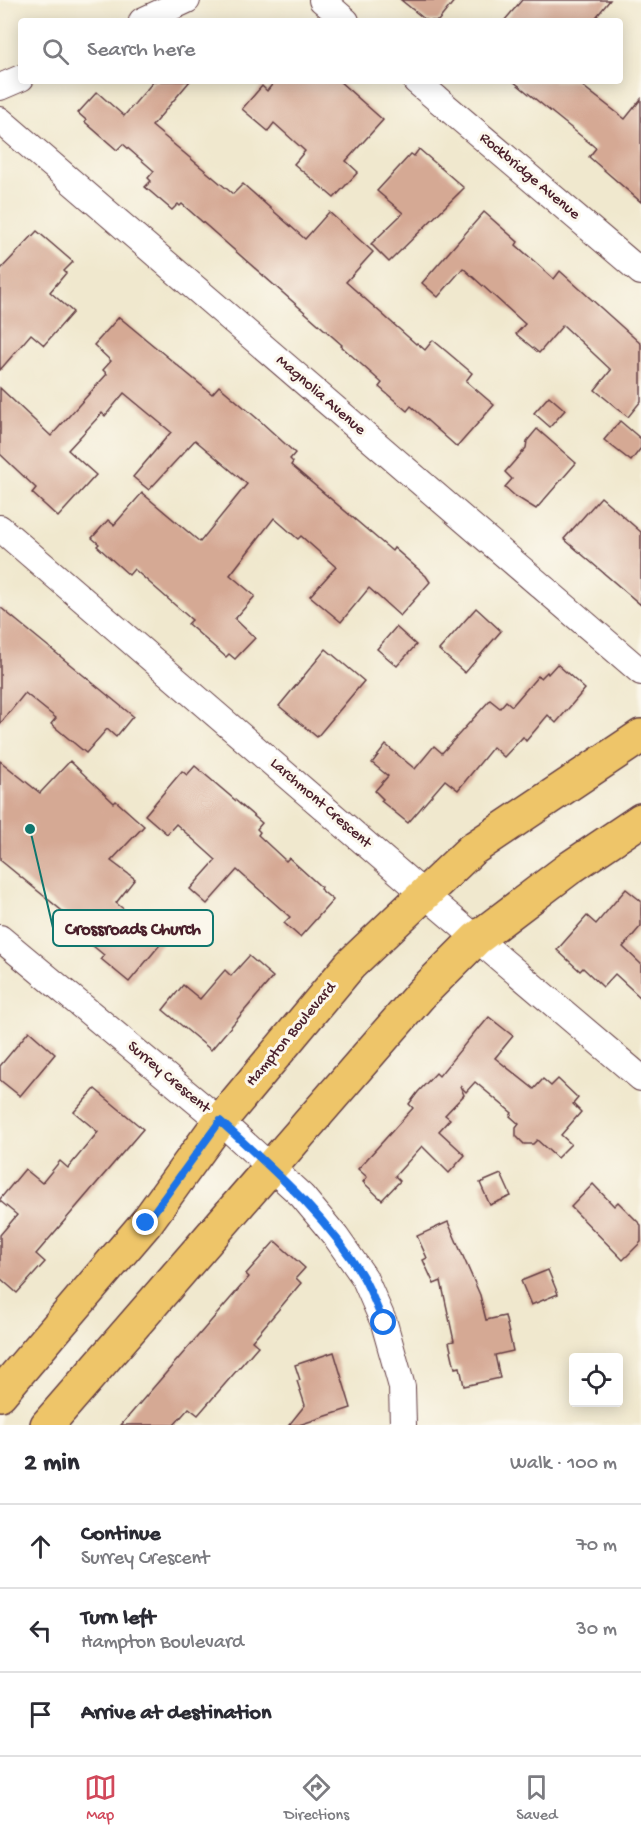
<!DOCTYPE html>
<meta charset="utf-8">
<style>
body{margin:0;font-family:"Gochi Hand",sans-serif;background:#f2f2f3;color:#2b2b33}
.controls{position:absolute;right:18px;bottom:18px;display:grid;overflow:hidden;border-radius:6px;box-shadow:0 3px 15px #0003}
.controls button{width:54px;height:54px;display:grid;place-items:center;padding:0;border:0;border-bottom:2px solid #e1e1e2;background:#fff;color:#2b2b33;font:30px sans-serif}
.stop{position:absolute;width:18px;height:18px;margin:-14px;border:4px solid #1a73e8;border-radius:50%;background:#fff}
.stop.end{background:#1a73e8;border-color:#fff;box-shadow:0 2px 6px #0008}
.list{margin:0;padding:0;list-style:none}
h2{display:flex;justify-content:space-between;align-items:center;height:78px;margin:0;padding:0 24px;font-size:26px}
h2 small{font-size:20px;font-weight:400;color:#7c7c81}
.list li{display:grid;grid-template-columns:39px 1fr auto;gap:18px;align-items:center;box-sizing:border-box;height:84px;padding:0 24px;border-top:2px solid #e1e1e2}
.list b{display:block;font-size:22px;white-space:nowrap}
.list p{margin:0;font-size:20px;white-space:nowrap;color:#7c7c81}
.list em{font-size:20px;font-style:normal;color:#7c7c81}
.icon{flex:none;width:33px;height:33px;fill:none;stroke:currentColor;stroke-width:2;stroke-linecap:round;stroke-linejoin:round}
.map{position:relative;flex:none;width:641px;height:1425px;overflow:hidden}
.search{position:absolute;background:#fff;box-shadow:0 3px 15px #0003;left:18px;right:18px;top:18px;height:66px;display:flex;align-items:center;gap:15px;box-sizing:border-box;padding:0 21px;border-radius:6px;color:#7c7c81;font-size:22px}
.sheet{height:330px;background:#fff}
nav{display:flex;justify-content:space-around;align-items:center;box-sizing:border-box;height:84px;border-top:2px solid #e1e1e2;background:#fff;font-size:16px;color:#7c7c81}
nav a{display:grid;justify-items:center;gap:3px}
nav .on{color:#d1495b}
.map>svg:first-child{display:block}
</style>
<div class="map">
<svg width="641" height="1425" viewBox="0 0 641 1425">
<rect width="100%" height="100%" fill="#fbf7ec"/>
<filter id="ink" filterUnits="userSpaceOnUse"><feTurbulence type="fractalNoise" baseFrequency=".0167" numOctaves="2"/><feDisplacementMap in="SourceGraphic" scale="12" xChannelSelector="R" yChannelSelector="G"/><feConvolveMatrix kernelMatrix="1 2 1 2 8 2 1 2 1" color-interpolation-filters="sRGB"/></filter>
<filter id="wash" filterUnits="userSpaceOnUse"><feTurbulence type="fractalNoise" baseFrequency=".008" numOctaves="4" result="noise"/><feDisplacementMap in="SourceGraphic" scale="24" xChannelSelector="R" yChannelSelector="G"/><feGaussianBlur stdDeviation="1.35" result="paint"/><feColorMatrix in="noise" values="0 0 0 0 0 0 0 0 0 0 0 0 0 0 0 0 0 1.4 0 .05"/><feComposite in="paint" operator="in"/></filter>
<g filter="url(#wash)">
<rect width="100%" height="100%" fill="#f0e8ce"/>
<g id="blocks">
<g fill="#d5a994">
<polygon points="401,0 455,0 438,21 427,21"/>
<polygon points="522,0 610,0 593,21 504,21"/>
<polygon points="154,81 190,81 152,126 233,194 243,184 305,239 329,212 373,252 346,282 416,344 417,343 425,350 433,340 472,373 466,381 494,405 457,447 411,406 407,411 379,387 382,383 341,346 342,345 182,204 180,206 178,204 172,210 145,187 151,181 148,178 154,171 123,144 117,150 85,122 86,120 78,113 97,92 124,116"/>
<polygon points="275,81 339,81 383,120 346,161 358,172 334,198 294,164 305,151 274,123 268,131 242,109 262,86 267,91"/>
<polygon points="513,81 576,81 625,119 641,99 641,202 589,157 596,148"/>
<polygon points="419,149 464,188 389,262 371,244 403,213 377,191 411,154 414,156"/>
<polygon points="484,212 518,242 516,245 554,279 560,271 641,344 641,401 628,417 595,390 611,370 563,325 539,353 516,334 525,324 463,268 438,297 422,283"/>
<polygon points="37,231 73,262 64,271 66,273 50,292 73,312 44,345 31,334 0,370 0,270"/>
<polygon points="119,317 212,394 219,386 259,420 295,453 290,459 293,462 291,465 392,551 394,548 426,576 430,582 400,616 369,588 341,622 310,596 336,567 301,536 298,539 274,518 230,575 255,596 235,619 255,638 235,659 229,654 226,657 188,624 192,620 134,569 129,575 97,546 99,544 92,538 108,520 114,525 142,493 200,542 247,484 195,440 149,490 133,477 171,432 124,393 105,416 102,413 68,450 96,475 58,517 32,493 36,488 0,454 0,388 51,436 107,374 103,370 111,361 94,345"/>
<polygon points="549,396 565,410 550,427 534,413"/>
<polygon points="620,421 641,439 641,448 631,461 604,440"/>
<polygon points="537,429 576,463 536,509 515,496 505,487 512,479 505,472 526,448 527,441"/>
<polygon points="601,497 641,532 641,605 564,539"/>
<polygon points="0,607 133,716 116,737 107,729 86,753 51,724 56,718 25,693 0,724"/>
<polygon points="476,608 501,631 465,673 439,650"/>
<polygon points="396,627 416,645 397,666 377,649"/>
<polygon points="326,649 364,681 317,737 279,706"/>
<polygon points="557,664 585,689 556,723 548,715 526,741 523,737 504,757 493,747 458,790 445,780 408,823 381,801 383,799 375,791 388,776 372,763 386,745 415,769 434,746 442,753 490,700 500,708 506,701 512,706 538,676 541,678 547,672 548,674"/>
<polygon points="0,761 40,793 70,761 114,803 116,801 144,826 111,861 135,879 116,903 146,927 151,921 168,935 129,982 101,959 104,955 63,921 67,915 0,860"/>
<polygon points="195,766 262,823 257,829 260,832 258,835 286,861 289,858 321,887 320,889 333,900 300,937 284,923 290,917 237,870 207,904 190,889 216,860 176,824 167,834 145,815 182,771 187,775"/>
<polygon points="626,889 641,901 641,926 623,947 641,964 641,998 615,974 603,987 583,968 580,971 557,950 587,916 596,924"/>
<polygon points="249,956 273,977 211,1050 163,1010 183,985 200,999 225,970 231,976"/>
<polygon points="489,1017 513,1036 495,1058 534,1089 543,1079 551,1086 558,1079 578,1098 573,1104 581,1112 561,1135 571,1144 557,1158 537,1140 533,1144 524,1144 516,1136 516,1128 519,1124 510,1116 512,1113 475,1082 466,1092 460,1086 464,1095 445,1115 450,1119 439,1131 465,1155 449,1173 422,1146 395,1176 400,1181 382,1200 363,1182 367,1177 358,1169 413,1108 409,1104 418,1092 436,1073 439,1076 478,1028 479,1029"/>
<polygon points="29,1031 55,1054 20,1096 0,1080 0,1066"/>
<polygon points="95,1089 143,1129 36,1254 45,1262 17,1293 0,1278 0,1235 17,1215 0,1201 0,1199 25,1169 42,1183 60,1161 68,1168 98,1132 74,1112"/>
<polygon points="501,1174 511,1196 490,1205 480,1183"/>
<polygon points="593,1184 614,1206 618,1202 641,1225 641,1242 623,1260 571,1207"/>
<polygon points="448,1222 480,1295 486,1320 505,1316 513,1351 495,1355 500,1378 464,1386 460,1367 455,1368 449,1342 454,1341 441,1281 434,1284 423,1260 427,1258 417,1236"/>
<polygon points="275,1241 305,1268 296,1278 301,1283 252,1341 258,1346 198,1415 189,1408 174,1425 121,1425 249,1277 246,1274"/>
<polygon points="548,1270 558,1294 531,1305 521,1281"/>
<polygon points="334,1352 351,1408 299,1425 289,1425 305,1405 297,1381 300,1380 295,1365"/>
</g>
</g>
</g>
<g filter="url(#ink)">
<use href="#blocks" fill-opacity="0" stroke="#633d43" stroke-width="1.5"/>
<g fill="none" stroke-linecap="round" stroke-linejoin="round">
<g stroke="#633d43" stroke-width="28">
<g id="street">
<polyline points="322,0 346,21"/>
<polyline points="142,21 187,0"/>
<polyline points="416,81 641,272"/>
<polyline points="0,87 21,78"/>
<polyline points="0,120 641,672"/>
<polyline points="0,528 424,894 641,1078"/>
<polyline points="0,938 220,1121 302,1196 336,1237 364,1277 384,1323 402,1387 403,1425"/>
</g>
</g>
<g stroke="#633d43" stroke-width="36">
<g id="primary">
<polyline points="0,1394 146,1223 220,1121 350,965 471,850 641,736"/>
<polyline points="47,1425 421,994 476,939 571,867 641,820"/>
</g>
</g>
<use href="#street" stroke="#fff" stroke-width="26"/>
<use href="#primary" stroke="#eec569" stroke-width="33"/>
</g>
</g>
<g fill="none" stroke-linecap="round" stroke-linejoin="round" filter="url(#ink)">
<path stroke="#1a73e8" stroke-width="8" d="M146,1223L220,1121C272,1169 326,1215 363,1277C371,1291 377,1308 384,1323"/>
</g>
<g text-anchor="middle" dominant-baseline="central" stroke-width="6" stroke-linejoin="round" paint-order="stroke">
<g font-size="16" fill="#4a1f2b" stroke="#fbf7ec">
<text transform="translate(529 177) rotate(40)">Rockbridge Avenue</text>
<text transform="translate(320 396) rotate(41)">Magnolia Avenue</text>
<text transform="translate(320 804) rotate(41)">Larchmont Crescent</text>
<text transform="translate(292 1035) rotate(-50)">Hampton Boulevard</text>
<text transform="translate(168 1078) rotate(40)">Surrey Crescent</text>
</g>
</g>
<path fill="none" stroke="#0f766e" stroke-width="2" d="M30 829L53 928"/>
<circle fill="#0f766e" stroke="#fbf7ec" stroke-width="2" cx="30" cy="829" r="6"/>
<rect fill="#fbf7ec" stroke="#0f766e" stroke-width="2" x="53" y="910" width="160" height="36" rx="6"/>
<g font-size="18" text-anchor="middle" font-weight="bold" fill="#4a1f2b">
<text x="133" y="934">Crossroads Church</text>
</g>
</svg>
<div class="controls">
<button><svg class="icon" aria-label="locate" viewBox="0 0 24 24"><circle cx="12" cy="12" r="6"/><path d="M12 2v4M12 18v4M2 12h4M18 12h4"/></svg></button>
</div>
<div class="stop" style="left:384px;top:1323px"></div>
<div class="stop end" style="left:146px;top:1223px"></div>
<div class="search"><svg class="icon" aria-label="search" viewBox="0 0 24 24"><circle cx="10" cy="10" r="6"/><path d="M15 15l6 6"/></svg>Search here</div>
</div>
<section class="sheet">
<h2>2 min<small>Walk · 100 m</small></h2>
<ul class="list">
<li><svg class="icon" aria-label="ahead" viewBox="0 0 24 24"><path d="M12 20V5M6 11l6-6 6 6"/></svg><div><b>Continue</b><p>Surrey Crescent</p></div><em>70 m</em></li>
<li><svg class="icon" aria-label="left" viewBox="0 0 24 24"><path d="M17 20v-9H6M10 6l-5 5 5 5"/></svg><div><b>Turn left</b><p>Hampton Boulevard</p></div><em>30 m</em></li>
<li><svg class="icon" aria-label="arrive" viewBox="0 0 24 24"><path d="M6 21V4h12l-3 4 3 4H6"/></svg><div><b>Arrive at destination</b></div></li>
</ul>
</section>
<nav>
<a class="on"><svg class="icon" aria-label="map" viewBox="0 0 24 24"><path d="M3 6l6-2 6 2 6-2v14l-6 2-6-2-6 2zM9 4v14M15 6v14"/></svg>Map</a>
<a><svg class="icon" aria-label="directions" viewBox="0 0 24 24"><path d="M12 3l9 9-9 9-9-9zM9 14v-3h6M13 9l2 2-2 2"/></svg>Directions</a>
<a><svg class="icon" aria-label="saved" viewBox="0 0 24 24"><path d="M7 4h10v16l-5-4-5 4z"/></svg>Saved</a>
</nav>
